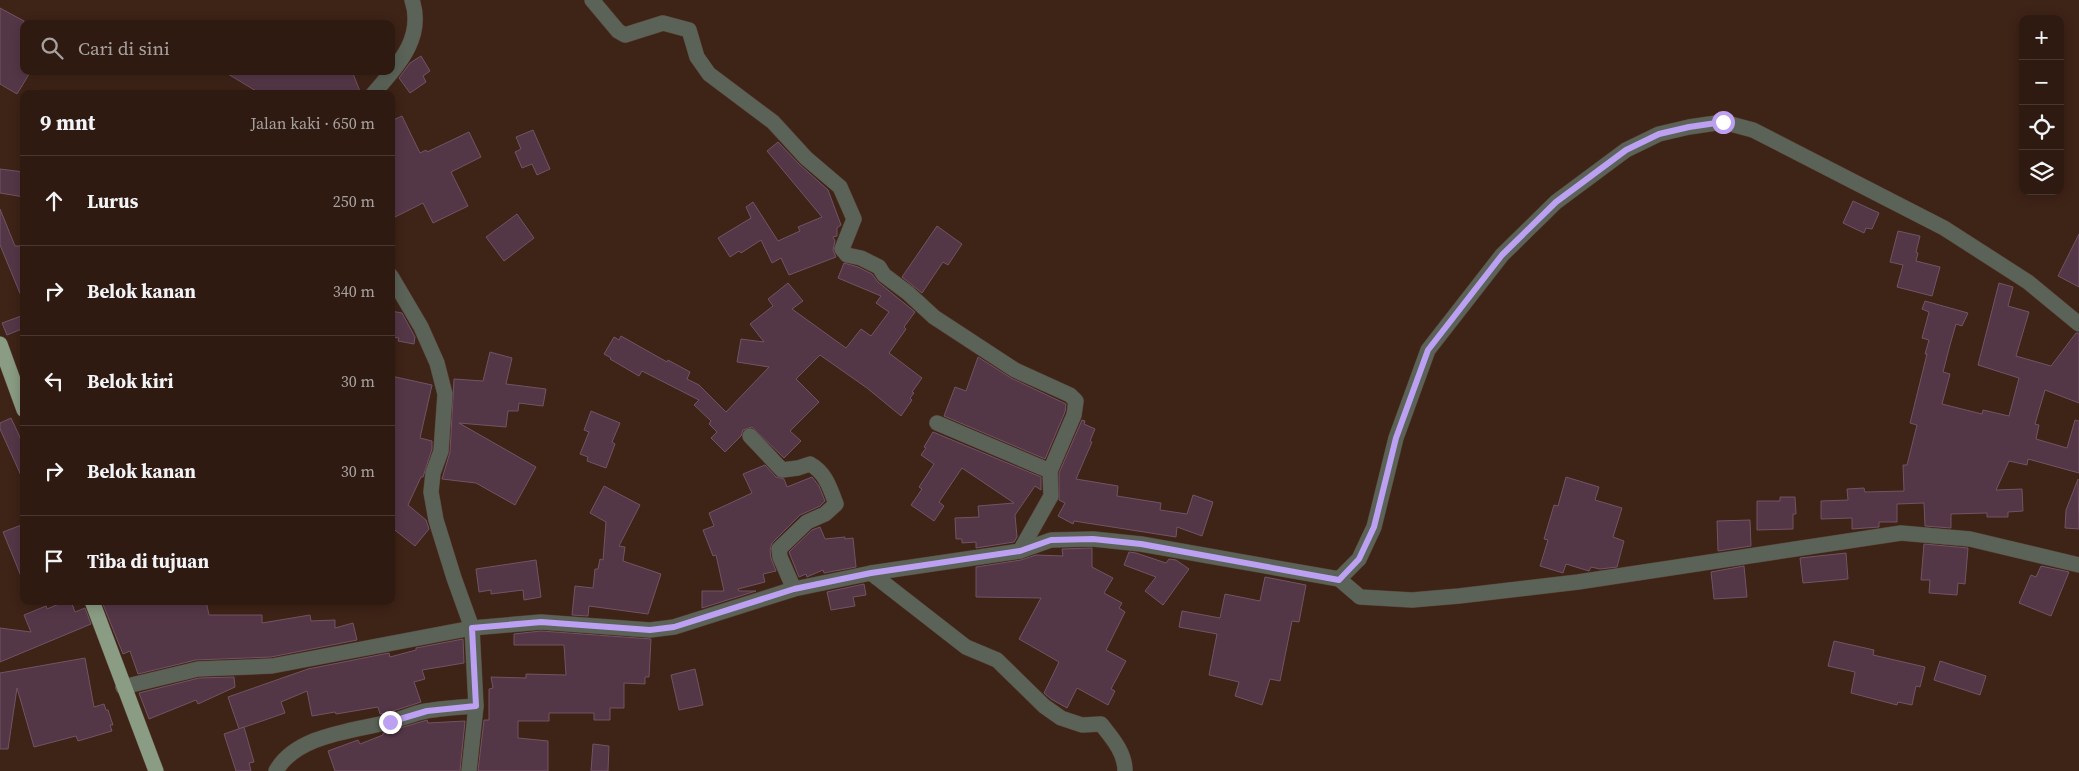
<!DOCTYPE html>
<html lang="id">
<meta charset="utf-8">
<style>
body{margin:0;font-family:"Source Serif 4",serif;background:#36231a;color:#f1f3f6}
.controls{position:absolute;right:15px;top:15px;display:grid;overflow:hidden;border-radius:10px;box-shadow:0 2px 12px #0003}
.controls button{width:45px;height:45px;display:grid;place-items:center;padding:0;border:0;border-bottom:1px solid #493831;background:#2e1a11;color:#f1f3f6;font:25px sans-serif}
.stop{position:absolute;width:15px;height:15px;margin:-11px;border:4px solid #bca0f2;border-radius:50%;background:#fff}
.stop.end{background:#bca0f2;border-color:#fff;box-shadow:0 1px 5px #0008}
.list{margin:0;padding:0;list-style:none}
h2{display:flex;justify-content:space-between;align-items:center;height:65px;margin:0;padding:0 20px;font-size:21px}
h2 small{font-size:16px;font-weight:400;color:#a7a19f}
.list li{display:grid;grid-template-columns:32px 1fr auto;gap:15px;align-items:center;box-sizing:border-box;height:90px;padding:0 20px;border-top:1px solid #493831}
.list b{display:block;font-size:19px;white-space:nowrap}
.list em{font-size:16px;font-style:normal;color:#a7a19f}
.icon{flex:none;width:28px;height:28px;fill:none;stroke:currentColor;stroke-width:2;stroke-linecap:round;stroke-linejoin:round}
.map{position:relative;flex:none;width:2079px;height:771px;overflow:hidden}
.search{position:absolute;background:#2e1a11;box-shadow:0 2px 12px #0003;left:20px;top:20px;width:375px;height:55px;display:flex;align-items:center;gap:12px;box-sizing:border-box;padding:0 18px;border-radius:10px;color:#a7a19f;font-size:19px}
.panel{position:absolute;background:#2e1a11;box-shadow:0 2px 12px #0003;left:20px;top:90px;width:375px;height:515px;border-radius:10px}
.map>svg:first-child{display:block}
</style>
<div class="map">
<svg width="2079" height="771" viewBox="0 0 2079 771">
<rect width="100%" height="100%" fill="#3e2317"/>
<g fill="#543747" stroke="#725364">
<polygon points="0,8 24,21 24,71 31,71 17,94 0,84"/>
<polygon points="421,56 430,71 423,76 426,82 410,93 399,78 410,63"/>
<polygon points="223,71 352,71 361,94 261,94"/>
<polygon points="402,116 420,153 426,150 427,152 469,132 481,157 451,172 468,206 433,223 423,203 391,219 391,121"/>
<polygon points="533,130 550,169 537,175 532,164 522,168 515,152 521,149 516,137"/>
<polygon points="778,142 799,164 828,190 841,225 837,228 837,236 833,237 835,241 833,250 836,257 789,275 781,258 772,263 761,240 741,253 739,251 730,257 718,238 751,218 746,207 753,202 778,241 800,231 798,227 822,217 767,151"/>
<polygon points="0,169 24,172 24,197 0,193"/>
<polygon points="1853,201 1879,213 1872,229 1866,228 1864,233 1843,223"/>
<polygon points="0,209 15,246 24,246 24,303 0,245"/>
<polygon points="517,214 534,238 504,261 486,237"/>
<polygon points="937,226 962,244 948,265 943,262 922,293 902,277"/>
<polygon points="1898,231 1920,236 1916,252 1918,253 1916,261 1940,267 1932,296 1897,287 1903,265 1890,262"/>
<polygon points="2079,234 2079,287 2058,276"/>
<polygon points="844,263 858,267 872,274 878,282 915,312 904,327 906,329 889,353 922,378 912,392 914,393 910,398 912,400 901,416 867,388 820,355 796,379 819,402 790,431 801,441 784,458 752,427 743,430 741,436 725,452 711,438 717,432 709,424 711,421 694,405 699,400 642,371 639,376 610,359 611,358 604,354 614,337 619,340 621,336 667,362 668,360 690,372 687,379 699,385 726,412 769,367 737,362 741,339 764,342 750,324 773,306 768,299 788,283 803,301 792,309 846,348 861,329 871,336 889,312 876,303 881,296 838,278"/>
<polygon points="1999,283 2013,287 2008,306 2029,312 2016,356 2051,366 2076,333 2079,333 2079,403 2045,390 2035,424 2039,425 2036,439 2067,448 2075,420 2079,421 2079,473 2028,459 2027,465 2009,461 1996,490 2022,489 2023,511 2008,512 2008,517 1987,517 1987,513 1951,514 1951,528 1925,526 1924,503 1897,504 1897,522 1879,522 1879,527 1852,529 1852,518 1821,519 1821,501 1848,500 1847,489 1864,488 1865,492 1904,491 1903,465 1907,465 1917,425 1910,423 1927,354 1925,354 1929,340 1922,338 1929,312 1922,309 1925,301 1968,313 1962,326 1956,324 1950,345 1943,372 1950,374 1942,404 1982,414 1983,410 2009,416 2019,378 1978,365"/>
<polygon points="391,311 402,313 415,337 414,344 398,341 399,338 391,337"/>
<polygon points="24,315 24,328 7,335 2,323"/>
<polygon points="490,352 512,358 506,384 546,389 543,406 519,403 518,411 508,411 506,427 459,423 536,467 515,505 476,483 442,479 450,452 454,379 483,381"/>
<polygon points="978,357 1011,378 1066,404 1065,412 1045,459 944,416 955,387 966,391"/>
<polygon points="391,376 432,385 420,438 432,441 432,449 423,477 421,477 408,505 426,520 429,529 415,546 391,527"/>
<polygon points="591,411 620,423 612,442 615,444 606,468 587,461 588,457 580,454 589,432 584,430"/>
<polygon points="11,418 24,446 24,482 0,429 0,423"/>
<polygon points="1082,420 1085,421 1084,424 1095,429 1090,441 1092,442 1076,479 1118,486 1117,496 1161,503 1160,510 1187,514 1193,495 1213,502 1202,536 1177,527 1176,537 1074,521 1073,524 1058,516 1065,503 1059,500 1059,473"/>
<polygon points="933,432 1041,477 1041,490 1035,486 1015,515 1017,537 1014,542 976,548 976,542 962,543 962,539 956,539 955,518 979,517 978,506 1014,503 962,468 939,502 944,506 934,521 911,505 922,489 919,487 934,464 921,455 926,448 924,447"/>
<polygon points="765,465 776,477 784,479 787,487 812,477 819,486 825,501 820,506 800,515 772,543 770,550 771,558 776,571 763,574 765,582 738,589 739,591 756,591 702,608 702,591 724,591 716,555 713,556 703,530 714,526 709,513 752,493 743,474"/>
<polygon points="1566,477 1599,487 1595,500 1622,508 1613,537 1624,541 1617,567 1600,569 1591,567 1589,571 1566,564 1563,573 1540,566 1548,540 1544,539 1554,505 1558,506"/>
<polygon points="2078,479 2079,529 2065,528 2066,510"/>
<polygon points="604,486 640,505 619,546 625,547 623,561 661,574 648,614 589,606 588,616 572,615 575,586 593,588 595,569 598,569 600,559 603,560 606,522 590,513"/>
<polygon points="1780,497 1795,497 1796,514 1793,514 1793,529 1757,530 1757,501 1780,501"/>
<polygon points="1750,520 1751,546 1718,551 1717,521"/>
<polygon points="24,524 24,580 23,581 3,532"/>
<polygon points="820,527 825,539 845,537 845,539 853,538 856,567 824,573 823,570 809,576 807,577 806,574 799,577 789,552 812,530"/>
<polygon points="1924,544 1968,548 1965,584 1958,583 1957,595 1929,593 1930,580 1921,580"/>
<polygon points="1092,548 1092,567 1113,578 1104,593 1122,603 1119,608 1125,612 1106,650 1126,661 1111,689 1115,691 1108,705 1077,688 1067,708 1051,699 1044,693 1059,662 1019,639 1041,598 976,597 976,567 1021,560 1036,555 1063,556 1062,549"/>
<polygon points="1129,552 1136,553 1166,563 1169,559 1176,560 1189,569 1163,605 1145,591 1156,577 1124,565"/>
<polygon points="1846,553 1848,579 1803,583 1800,558"/>
<polygon points="536,560 541,597 524,600 523,590 491,594 491,590 479,592 476,569"/>
<polygon points="1744,566 1747,597 1714,599 1711,572"/>
<polygon points="2041,566 2069,572 2051,616 2019,603 2031,575 2036,577"/>
<polygon points="1265,577 1306,585 1299,622 1292,621 1280,681 1270,679 1262,705 1235,696 1239,682 1209,675 1217,634 1179,627 1182,611 1220,618 1225,594 1260,601"/>
<polygon points="864,584 866,595 853,597 855,606 831,610 827,592"/>
<polygon points="66,601 71,601 75,612 85,608 91,624 0,662 0,628 31,632 24,615 46,606 47,609"/>
<polygon points="206,601 209,615 262,615 262,623 310,615 311,621 335,620 335,628 353,623 357,640 271,657 196,660 138,674 130,651 123,654 102,602"/>
<polygon points="541,631 651,639 649,677 645,677 645,684 624,683 624,708 610,708 610,720 594,720 594,713 549,713 549,721 518,721 518,738 548,741 548,771 478,771 484,720 489,720 489,689 493,688 491,677 526,678 526,674 566,675 564,645 514,645 514,634"/>
<polygon points="463,639 464,663 422,670 425,679 414,682 421,702 387,713 380,714 378,707 336,714 335,712 312,716 307,691 281,702 285,713 239,729 228,697 308,669 389,653 390,657 416,650 416,648"/>
<polygon points="1834,641 1874,650 1873,655 1925,667 1920,687 1916,686 1912,705 1898,702 1897,705 1851,693 1855,672 1828,666"/>
<polygon points="85,658 94,707 104,704 106,710 108,710 113,725 110,725 112,731 78,741 76,736 34,747 17,688 8,749 0,749 0,673"/>
<polygon points="1940,661 1986,676 1980,695 1934,680"/>
<polygon points="695,669 703,705 679,710 671,675"/>
<polygon points="234,677 235,687 198,704 196,700 149,719 139,693 199,678"/>
<polygon points="427,720 428,723 465,721 460,771 335,771 328,751 358,740 360,744 383,735 383,733"/>
<polygon points="244,727 254,762 249,763 251,771 236,771 224,734"/>
<polygon points="593,744 609,746 608,771 591,771"/>
</g>
<g fill="none" stroke-linecap="round" stroke-linejoin="round">
<g stroke="#594035" stroke-width="16">
<g id="minor">
<polyline points="592,0 618,31 625,35 663,23 689,30 697,57 709,74 773,122 806,158 840,187 854,219 842,249 847,255 861,258 879,267 884,275 908,293 934,317 1015,370 1070,395 1076,401 1074,415 1050,471 1051,496 1020,551"/>
<path d="M373,94C396,67 425,39 412,0"/>
<polyline points="391,276 421,327 437,363 445,394 441,451 433,473 431,492 436,520 454,578 472,628 476,706 469,771"/>
<polyline points="937,423 1050,471"/>
<path d="M750,436L782,470L798,468L810,464C826,473 830,488 836,504L825,514L807,522L779,549L780,557L794,589"/>
<path d="M871,573L966,647L997,660L1044,706L1061,718L1082,725L1101,724C1112,738 1125,752 1125,771"/>
<polyline points="1339,579 1360,597 1412,600 1459,596 1578,582 1901,533 1970,539 2079,565"/>
<polyline points="123,687 198,669 272,666 472,628 541,622 650,630 674,627 794,589 871,573 1020,551 1051,540 1093,539 1141,544 1339,579 1359,559 1374,527 1396,438 1428,350 1502,255 1556,202 1626,150 1659,134 1689,127 1723,122 1753,130 1944,228 2028,282 2079,324"/>
<path d="M276,771C296,735 353,731 389,722C402,719 414,713 426,711C442,708 460,707 476,706"/>
</g>
</g>
<g stroke="#594035" stroke-width="16">
<g id="major">
<polyline points="0,344 24,410"/>
<polyline points="92,601 156,771"/>
</g>
</g>
<use href="#minor" stroke="#5b6358" stroke-width="15"/>
<use href="#major" stroke="#8a9c83" stroke-width="15"/>
</g>
<g fill="none" stroke-linecap="round" stroke-linejoin="round">
<polyline stroke="#bca0f2" stroke-width="6" points="390,722 427,711 476,706 472,628 541,622 650,630 674,627 794,589 871,573 1020,551 1051,540 1093,539 1141,544 1339,580 1359,559 1374,527 1396,438 1428,350 1502,255 1556,202 1626,150 1659,134 1689,127 1723,122"/>
</g>
</svg>
<div class="controls">
<button>+</button>
<button>−</button>
<button><svg class="icon" aria-label="locate" viewBox="0 0 24 24"><circle cx="12" cy="12" r="6"/><path d="M12 2v4M12 18v4M2 12h4M18 12h4"/></svg></button>
<button><svg class="icon" aria-label="layers" viewBox="0 0 24 24"><path d="M12 4l9 5-9 5-9-5zM3 14l9 5 9-5"/></svg></button>
</div>
<div class="stop" style="left:1723px;top:122px"></div>
<div class="stop end" style="left:390px;top:722px"></div>
<div class="search"><svg class="icon" aria-label="search" viewBox="0 0 24 24"><circle cx="10" cy="10" r="6"/><path d="M15 15l6 6"/></svg>Cari di sini</div>
<section class="panel">
<h2>9 mnt<small>Jalan kaki · 650 m</small></h2>
<ul class="list">
<li><svg class="icon" aria-label="ahead" viewBox="0 0 24 24"><path d="M12 20V5M6 11l6-6 6 6"/></svg><div><b>Lurus</b></div><em>250 m</em></li>
<li><svg class="icon" aria-label="right" viewBox="0 0 24 24"><path d="M7 20v-9h11M14 6l5 5-5 5"/></svg><div><b>Belok kanan</b></div><em>340 m</em></li>
<li><svg class="icon" aria-label="left" viewBox="0 0 24 24"><path d="M17 20v-9H6M10 6l-5 5 5 5"/></svg><div><b>Belok kiri</b></div><em>30 m</em></li>
<li><svg class="icon" aria-label="right" viewBox="0 0 24 24"><path d="M7 20v-9h11M14 6l5 5-5 5"/></svg><div><b>Belok kanan</b></div><em>30 m</em></li>
<li><svg class="icon" aria-label="arrive" viewBox="0 0 24 24"><path d="M6 21V4h12l-3 4 3 4H6"/></svg><div><b>Tiba di tujuan</b></div></li>
</ul>
</section>
</div>
